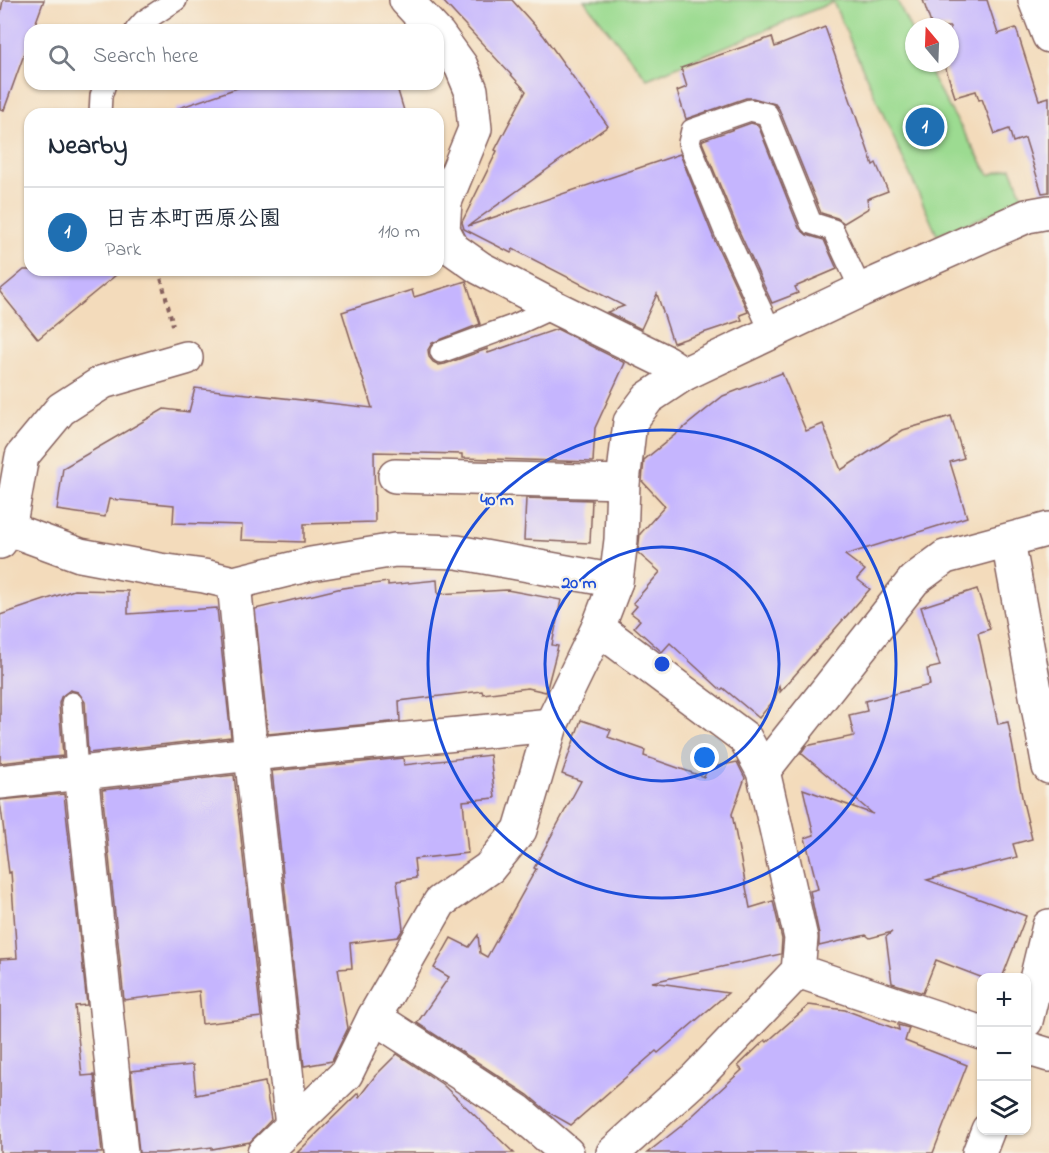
<!DOCTYPE html>
<meta charset="utf-8">
<style>
body{margin:0;font-family:"Indie Flower","Klee One",sans-serif;background:#f2f2f3;color:#1f2937}
.controls{position:absolute;right:18px;bottom:18px;display:grid;overflow:hidden;border-radius:12px;box-shadow:0 2px 4px #0004}
.controls button{width:54px;height:54px;display:grid;place-items:center;padding:0;border:0;border-bottom:2px solid #e0e1e3;background:#fff;color:#1f2937;font:30px sans-serif}
.compass{position:absolute;left:905px;top:18px;width:54px;height:54px;border-radius:50%;background:#fff;box-shadow:0 2px 4px #0004;rotate:341deg}
.you{position:absolute;left:705px;top:758px;width:21px;height:21px;margin:-15px;border:4px solid #fff;border-radius:50%;background:#1a73e8;box-shadow:0 0 0 9px #1a73e833}
.badge{display:grid;place-items:center;width:39px;height:39px;border-radius:50%;background:#1f6fb2;color:#fff;font-size:20px;font-weight:700}
.pin{position:absolute;translate:-50% -50%;border:3px solid #fff;box-shadow:0 2px 6px #0006}
.list{margin:0;padding:0;list-style:none}
h2{display:flex;justify-content:space-between;align-items:center;height:78px;margin:0;padding:0 24px;font-size:26px}
h2 small{font-size:20px;font-weight:400;color:#747a83}
.list li{display:grid;grid-template-columns:39px 1fr auto;gap:18px;align-items:center;box-sizing:border-box;height:90px;padding:0 24px;border-top:2px solid #e0e1e3}
.list b{display:block;font-size:22px;white-space:nowrap}
.list p{margin:0;font-size:20px;white-space:nowrap;color:#747a83}
.list em{font-size:20px;font-style:normal;color:#747a83}
.icon{flex:none;width:33px;height:33px;fill:none;stroke:currentColor;stroke-width:2;stroke-linecap:round;stroke-linejoin:round}
.map{position:relative;flex:none;width:1049px;height:1153px;overflow:hidden}
.search{position:absolute;background:#fff;box-shadow:0 2px 4px #0004;left:24px;top:24px;width:420px;height:66px;display:flex;align-items:center;gap:15px;box-sizing:border-box;padding:0 21px;border-radius:18px;color:#747a83;font-size:22px}
.panel{position:absolute;background:#fff;box-shadow:0 2px 4px #0004;left:24px;top:108px;width:420px;height:168px;border-radius:18px}
.map>svg:first-child{display:block}
</style>
<div class="map">
<svg width="1049" height="1153" viewBox="0 0 1049 1153">
<rect width="100%" height="100%" fill="#f7f3e8"/>
<filter id="ink" filterUnits="userSpaceOnUse"><feTurbulence type="fractalNoise" baseFrequency=".0167" numOctaves="2"/><feDisplacementMap in="SourceGraphic" scale="12" xChannelSelector="R" yChannelSelector="G"/><feConvolveMatrix kernelMatrix="1 2 1 2 8 2 1 2 1" color-interpolation-filters="sRGB"/></filter>
<filter id="wash" filterUnits="userSpaceOnUse"><feTurbulence type="fractalNoise" baseFrequency=".008" numOctaves="4" result="noise"/><feDisplacementMap in="SourceGraphic" scale="24" xChannelSelector="R" yChannelSelector="G"/><feGaussianBlur stdDeviation="1.35" result="paint"/><feColorMatrix in="noise" values="0 0 0 0 0 0 0 0 0 0 0 0 0 0 0 0 0 1.4 0 .05"/><feComposite in="paint" operator="in"/></filter>
<g filter="url(#wash)">
<rect width="100%" height="100%" fill="#f3dbbb"/>
<polygon fill="#9cdb91" stroke="#737d5e" stroke-width="1.5" points="584,0 897,0 914,37 914,63 926,63 936,85 989,175 1011,168 1024,201 937,235 833,2 647,79"/>
<g id="blocks">
<g fill="#c5b5fe">
<polygon points="3,0 44,0 33,30 30,30 30,38 4,110 0,109 0,16"/>
<polygon points="442,0 512,0 544,36 608,126 468,226 680,154 714,239 748,312 740,315 742,320 673,343 657,294 641,329 607,312 624,306 513,249 511,253 464,229 462,222 497,151 495,150 526,91"/>
<polygon points="923,0 987,0 998,34 1016,28 1039,100 1049,97 1049,192 1042,193 1025,138 1013,142 1009,129 995,134 982,99 979,100 976,91 955,97 944,63 950,63 950,27 932,27"/>
<polygon points="825,27 873,165 876,163 888,191 867,199 869,208 844,223 837,218 821,213 779,109 775,104 753,98 746,98 686,119 677,91 687,87 681,68 772,37 775,47"/>
<polygon points="249,84 396,84 405,114 177,114 176,109"/>
<polygon points="751,123 758,125 799,228 807,235 824,240 837,269 795,287 798,293 772,303 738,229 702,142 703,140"/>
<polygon points="24,270 122,270 38,339 0,292 0,290"/>
<polygon points="466,281 480,324 432,343 428,350 429,357 433,362 439,365 445,364 487,349 488,353 557,329 625,363 595,428 593,462 462,458 462,454 374,452 375,522 304,524 304,542 241,540 242,525 173,523 174,505 109,499 105,517 57,510 63,468 164,409 189,412 195,388 372,408 342,312 412,290 414,297"/>
<polygon points="782,373 806,431 823,424 841,470 903,430 951,416 964,458 950,462 967,517 845,555 865,570 857,579 870,589 780,692 779,686 774,700 759,718 723,688 721,690 670,643 662,652 634,627 640,620 631,613 637,606 633,603 660,572 638,553 640,534 665,506 642,481 644,460 723,396"/>
<polygon points="526,498 592,500 590,543 524,540"/>
<polygon points="437,580 438,594 507,590 561,600 552,645 558,646 546,692 528,688 483,694 482,691 399,701 400,721 268,734 255,609 342,588 388,582 388,585"/>
<polygon points="977,589 990,629 978,633 998,724 1008,722 1023,802 1032,839 1013,844 1017,857 927,880 1026,916 1002,978 983,978 936,960 923,993 892,983 886,937 892,932 870,938 866,935 819,946 819,934 810,891 818,889 805,838 814,835 803,789 873,814 801,753 806,746 854,736 849,715 867,711 865,701 930,685 927,669 940,666 921,607"/>
<polygon points="74,590 128,591 128,614 217,608 231,737 88,753 85,702 78,692 70,690 61,697 59,703 63,756 0,763 0,615"/>
<polygon points="581,720 611,730 608,737 645,750 644,756 704,777 708,768 737,762 745,778 732,814 750,908 773,901 782,939 781,954 652,982 728,993 658,1053 656,1051 571,1125 548,1112 528,1095 417,1023 449,977 434,968 451,938 469,947 478,935 480,953 487,957 536,869 534,868 581,781 562,774"/>
<polygon points="490,755 495,798 463,801 468,853 414,859 416,878 397,881 403,929 398,937 350,943 352,968 338,969 348,1028 332,1061 304,1066 272,771 403,758 404,765"/>
<polygon points="234,775 261,1017 202,1024 199,991 124,1000 102,790"/>
<polygon points="64,794 87,1005 75,1006 82,1076 94,1075 102,1153 0,1153 0,959 17,958 11,872 9,873 0,800"/>
<polygon points="809,1005 845,1010 899,1030 898,1025 909,1028 905,1041 967,1065 933,1153 647,1153 680,1127 742,1070 738,1066 765,1040 767,1042"/>
<polygon points="397,1054 442,1084 514,1153 297,1153 358,1093 359,1097 375,1076"/>
<polygon points="193,1065 196,1095 265,1082 271,1120 250,1142 212,1149 212,1147 165,1153 139,1153 131,1071"/>
</g>
</g>
</g>
<g filter="url(#ink)">
<use href="#blocks" fill-opacity="0" stroke="#85615d" stroke-width="1.5"/>
<g fill="none" stroke-linecap="round" stroke-linejoin="round">
<g stroke="#85615d" stroke-width="24">
<g id="service">
<polyline points="136,30 144,21 176,0"/>
<polyline points="100,114 101,96 105,84"/>
<polyline points="772,334 726,234 689,143 692,130 750,110 767,114 811,223 833,230 861,290"/>
<polyline points="441,352 515,325 554,307"/>
<polyline points="72,703 77,772"/>
</g>
</g>
<g stroke="#85615d" stroke-width="36">
<g id="minor">
<polyline points="406,0 434,30"/>
<polyline points="1035,0 1049,36"/>
<polyline points="438,34 461,66 471,90 475,129 445,202 443,230 453,249 480,268 554,307 666,362 684,374"/>
<polyline points="395,476 623,482"/>
<polyline points="9,529 80,555 160,570 204,576 234,583 311,564 395,550 457,552 616,581"/>
<polyline points="0,542 9,529 22,456 61,409 103,382 186,358"/>
<polyline points="234,583 251,754 292,1126"/>
<polyline points="598,628 745,738 763,771 801,938 798,971 697,1077 613,1153"/>
<polyline points="763,771 914,580 945,557 1049,529"/>
<polyline points="81,772 121,1153"/>
<polyline points="0,782 251,754 551,725"/>
<polyline points="798,971 982,1033"/>
<polyline points="374,1017 518,1111 567,1153"/>
<polyline points="1026,1048 1049,1055"/>
<polyline points="264,1153 346,1074 374,1017 440,902 489,868 520,830 551,725 598,628 616,581 621,540 623,482 630,422 648,398 684,374 861,290 1027,216 1049,212"/>
</g>
</g>
<g stroke="#85615d" stroke-width="36">
<g id="tertiary">
<polyline points="1008,541 1049,767"/>
<polyline points="1026,1021 1049,926"/>
<polyline points="979,1153 988,1130"/>
</g>
</g>
<polyline stroke="#85615d" stroke-width="4" stroke-dasharray="4.5 4.5" stroke-linecap="butt" points="159,270 173,325"/>
<use href="#service" stroke="#fff" stroke-width="21"/>
<use href="#minor" stroke="#fff" stroke-width="33"/>
<use href="#tertiary" stroke="#fff" stroke-width="33"/>
</g>
</g>
<g fill="none" stroke="#1d4ed8" stroke-width="3">
<circle cx="662" cy="664" r="117"/>
<circle cx="662" cy="664" r="234"/>
</g>
<circle cx="662" cy="664" r="9" fill="#1d4ed8" stroke="#f7f3e8" stroke-width="3"/>
<g font-size="18" text-anchor="middle" font-weight="bold" fill="#1d4ed8" stroke="#f7f3e8" stroke-width="4.5" stroke-linejoin="round" paint-order="stroke">
<text x="497" y="505">40 m</text>
<text x="579" y="588">20 m</text>
</g>
</svg>
<div class="controls">
<button>+</button>
<button>−</button>
<button><svg class="icon" aria-label="layers" viewBox="0 0 24 24"><path d="M12 4l9 5-9 5-9-5zM3 14l9 5 9-5"/></svg></button>
</div>
<svg class="compass" viewBox="-18 -18 36 36"><path d="M0-13l5 13h-10z" fill="#e53935"/><path d="M0 13l5-13h-10z" fill="#747a83"/></svg>
<div class="you"></div>
<div class="pin badge" style="left:925px;top:127px">1</div>
<div class="search"><svg class="icon" aria-label="search" viewBox="0 0 24 24"><circle cx="10" cy="10" r="6"/><path d="M15 15l6 6"/></svg>Search here</div>
<section class="panel">
<h2>Nearby<small></small></h2>
<ul class="list">
<li><span class="badge">1</span><div><b>日吉本町西原公園</b><p>Park</p></div><em>110 m</em></li>
</ul>
</section>
</div>
